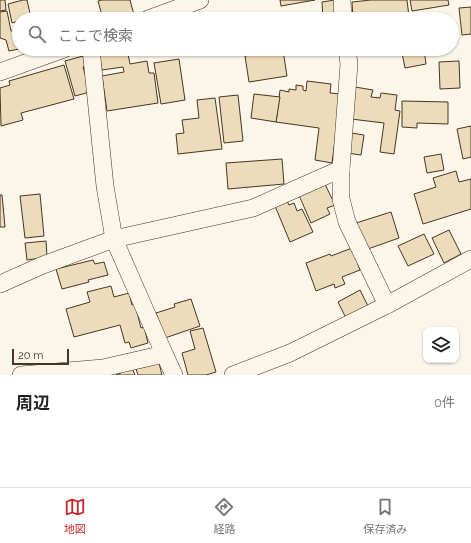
<!DOCTYPE html>
<html lang="ja">
<meta charset="utf-8">
<style>
body{margin:0;font-family:Raleway,"Noto Sans JP",sans-serif;background:#f6f6f6;color:#222}
.controls{position:absolute;right:12px;bottom:12px;display:grid;overflow:hidden;border-radius:8px;box-shadow:0 1px 3px #0004}
.controls button{width:36px;height:36px;display:grid;place-items:center;padding:0;border:0;border-bottom:1px solid #e0e0e0;background:#fff;color:#222;font:20px sans-serif}
.scale{position:absolute;left:12px;bottom:10px;width:57px;box-sizing:border-box;padding-left:4px;border:2px solid #4a3520;border-top:0;font-size:11px;line-height:14px;white-space:nowrap;color:#4a3520;-webkit-text-stroke:3px #fbf6e9;paint-order:stroke}
.list{margin:0;padding:0;list-style:none}
h2{display:flex;justify-content:space-between;align-items:center;height:52px;margin:0;padding:0 16px;font-size:17px}
h2 small{font-size:13px;font-weight:400;color:#767676}
.icon{flex:none;width:22px;height:22px;fill:none;stroke:currentColor;stroke-width:2;stroke-linecap:round;stroke-linejoin:round}
.map{position:relative;flex:none;width:471px;height:375px;overflow:hidden}
.search{position:absolute;background:#fff;box-shadow:0 1px 3px #0004;left:12px;right:12px;top:12px;height:44px;display:flex;align-items:center;gap:10px;box-sizing:border-box;padding:0 14px;border-radius:22px;color:#767676;font-size:15px}
.sheet{height:112px;background:#fff}
nav{display:flex;justify-content:space-around;align-items:center;box-sizing:border-box;height:56px;border-top:1px solid #e0e0e0;background:#fff;font-size:11px;color:#767676}
nav a{display:grid;justify-items:center;gap:2px}
nav .on{color:#c62828}
.map>svg:first-child{display:block}
</style>
<div class="map">
<svg width="471" height="375" viewBox="0 0 471 375">
<rect width="100%" height="100%" fill="#fbf6e9"/>
<g fill="#ecdcbc" stroke="#4a3520">
<polygon points="0,0 5,0 6,10 0,11"/>
<polygon points="23,0 27,0 31,18 19,19 19,21 12,23 8,4"/>
<polygon points="102,0 130,0 134,15 120,19 103,19 98,1"/>
<polygon points="280,0 315,0 281,6"/>
<polygon points="335,0 337,18 323,19 322,2"/>
<polygon points="371,0 407,0 409,17 397,18 397,19 353,19 352,2"/>
<polygon points="410,0 448,0 449,5 412,11"/>
<polygon points="471,7 471,34 462,35 459,8"/>
<polygon points="7,11 11,31 19,30 19,49 9,51 6,40 0,38 0,12"/>
<polygon points="99,12 102,19 85,19 85,17"/>
<polygon points="98,49 127,49 130,64 147,61 149,73 154,73 158,103 107,111 102,76 124,72 123,67 102,70"/>
<polygon points="399,49 424,49 426,64 405,68 402,53 400,54"/>
<polygon points="426,49 448,49 448,50 428,55"/>
<polygon points="283,50 287,76 249,82 245,56"/>
<polygon points="83,56 86,66 83,67 90,92 75,96 65,61"/>
<polygon points="179,59 185,100 161,104 154,63"/>
<polygon points="459,61 460,88 440,89 439,62"/>
<polygon points="64,65 74,99 21,113 23,120 1,126 0,88 10,85 9,81"/>
<polygon points="307,81 331,84 330,93 341,94 332,163 315,160 319,128 276,122 280,90 289,92 289,89 296,90 296,85 303,86 303,90 306,91"/>
<polygon points="355,87 373,90 371,97 380,98 381,93 397,95 395,110 400,111 394,154 380,152 384,123 351,119"/>
<polygon points="254,94 280,97 276,122 251,118"/>
<polygon points="238,95 243,141 224,143 219,97"/>
<polygon points="215,98 222,149 178,154 176,134 184,133 182,120 199,118 197,100"/>
<polygon points="402,101 448,102 448,124 417,123 417,128 402,127"/>
<polygon points="471,126 471,157 463,159 457,129"/>
<polygon points="351,133 364,135 361,155 347,153"/>
<polygon points="441,154 444,170 427,173 424,157"/>
<polygon points="282,159 284,184 228,189 226,163"/>
<polygon points="456,171 459,182 471,179 471,209 423,224 414,194 436,187 433,178"/>
<polygon points="324,182 335,205 327,208 330,214 311,223 298,193"/>
<polygon points="40,194 44,236 25,238 20,196"/>
<polygon points="0,195 2,195 5,227 0,227"/>
<polygon points="287,201 289,205 294,203 297,211 302,209 313,232 290,242 275,206"/>
<polygon points="391,212 399,238 365,250 356,223"/>
<polygon points="449,230 461,254 444,263 432,238"/>
<polygon points="424,234 434,254 408,266 398,246"/>
<polygon points="46,241 47,257 27,260 25,243"/>
<polygon points="352,248 360,270 342,277 345,284 335,288 334,284 316,291 306,263 330,254 331,256"/>
<polygon points="93,260 95,264 104,262 108,275 88,280 89,282 62,289 56,269"/>
<polygon points="111,286 114,297 129,293 132,305 135,304 141,328 144,327 148,343 131,348 129,342 125,343 120,325 74,337 66,309 90,302 87,292"/>
<polygon points="360,290 368,306 346,318 338,302"/>
<polygon points="191,299 200,326 165,338 156,313 175,307 174,304"/>
<polygon points="203,328 216,372 206,375 188,375 182,353 195,349 190,331"/>
<polygon points="159,363 162,375 138,375 136,369"/>
<polygon points="132,368 135,375 116,375 121,373 121,372"/>
</g>
<g fill="none" stroke-linecap="round" stroke-linejoin="round">
<g stroke="#4a3520" stroke-width="18">
<g id="minor">
<polyline points="342,0 343,19"/>
<polyline points="148,19 200,0"/>
<polyline points="91,49 105,186 114,239 163,351 174,375"/>
<polyline points="347,49 349,64 341,169 341,199 347,222 387,305"/>
<polyline points="0,72 64,49"/>
<polyline points="0,284 43,265 114,239 253,208 341,169"/>
<polyline points="21,375 103,368 164,354"/>
<polyline points="233,375 290,353 387,305 471,259"/>
</g>
</g>
<use href="#minor" stroke="#fbf6e9" stroke-width="17"/>
</g>
</svg>
<div class="controls">
<button><svg class="icon" aria-label="layers" viewBox="0 0 24 24"><path d="M12 4l9 5-9 5-9-5zM3 14l9 5 9-5"/></svg></button>
</div>
<div class="scale">20 m</div>
<div class="search"><svg class="icon" aria-label="search" viewBox="0 0 24 24"><circle cx="10" cy="10" r="6"/><path d="M15 15l6 6"/></svg>ここで検索</div>
</div>
<section class="sheet">
<h2>周辺<small>0件</small></h2>
<ul class="list">
</ul>
</section>
<nav>
<a class="on"><svg class="icon" aria-label="map" viewBox="0 0 24 24"><path d="M3 6l6-2 6 2 6-2v14l-6 2-6-2-6 2zM9 4v14M15 6v14"/></svg>地図</a>
<a><svg class="icon" aria-label="directions" viewBox="0 0 24 24"><path d="M12 3l9 9-9 9-9-9zM9 14v-3h6M13 9l2 2-2 2"/></svg>経路</a>
<a><svg class="icon" aria-label="saved" viewBox="0 0 24 24"><path d="M7 4h10v16l-5-4-5 4z"/></svg>保存済み</a>
</nav>
